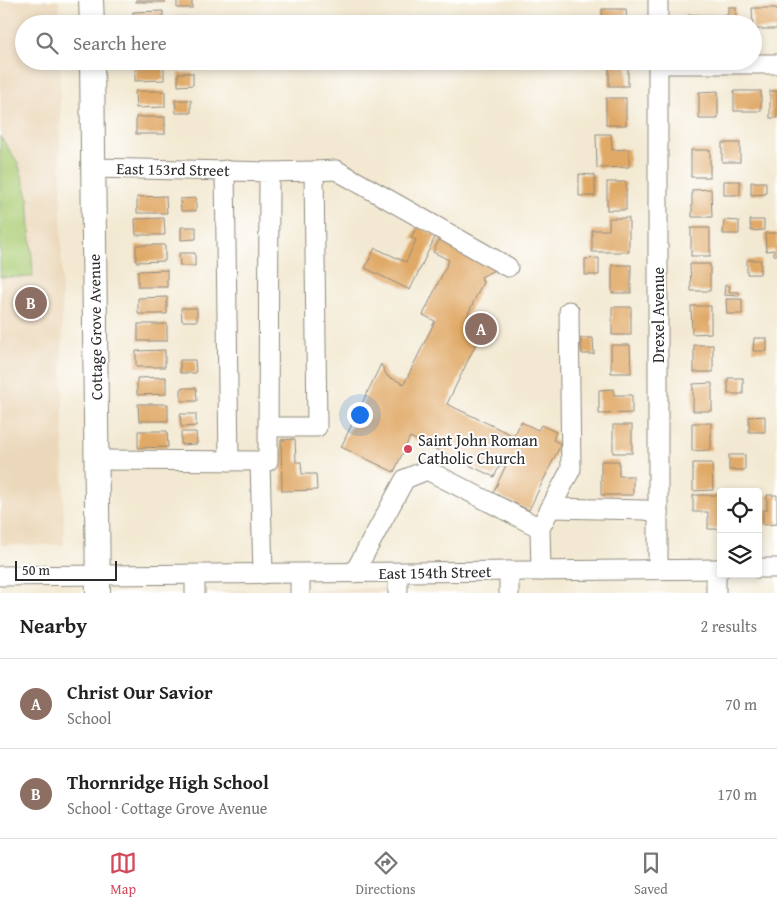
<!DOCTYPE html>
<meta charset="utf-8">
<style>
body{margin:0;font-family:"Gentium Book Plus",serif;background:#f2f2f2;color:#222}
.controls{position:absolute;right:15px;bottom:15px;display:grid;overflow:hidden;border-radius:5px;box-shadow:0 2px 8px #0003}
.controls button{width:45px;height:45px;display:grid;place-items:center;padding:0;border:0;border-bottom:1px solid #e0e0e0;background:#fff;color:#222;font:25px sans-serif}
.scale{position:absolute;left:15px;bottom:12px;width:102px;box-sizing:border-box;padding-left:5px;border:2px solid #2b2b2b;border-top:0;font-size:14px;line-height:18px;white-space:nowrap;color:#2b2b2b;-webkit-text-stroke:4px #fff;paint-order:stroke}
.you{position:absolute;left:359px;top:414px;width:18px;height:18px;margin:-12px;border:4px solid #fff;border-radius:50%;background:#1a73e8;box-shadow:0 0 0 8px #1a73e833}
.badge{display:grid;place-items:center;width:32px;height:32px;border-radius:50%;background:#d1495b;color:#fff;font-size:16px;font-weight:700}
.pin{position:absolute;translate:-50% -50%;border:2px solid #fff;box-shadow:0 1px 5px #0006}
.list{margin:0;padding:0;list-style:none}
h2{display:flex;justify-content:space-between;align-items:center;height:65px;margin:0;padding:0 20px;font-size:21px}
h2 small{font-size:16px;font-weight:400;color:#767676}
.list li{display:grid;grid-template-columns:32px 1fr auto;gap:15px;align-items:center;box-sizing:border-box;height:90px;padding:0 20px;border-top:1px solid #e0e0e0}
.list b{display:block;font-size:19px;white-space:nowrap}
.list p{margin:0;font-size:16px;white-space:nowrap;color:#767676}
.list em{font-size:16px;font-style:normal;color:#767676}
.icon{flex:none;width:28px;height:28px;fill:none;stroke:currentColor;stroke-width:2;stroke-linecap:round;stroke-linejoin:round}
.map{position:relative;flex:none;width:777px;height:593px;overflow:hidden}
.search{position:absolute;background:#fff;box-shadow:0 2px 8px #0003;left:15px;right:15px;top:15px;height:55px;display:flex;align-items:center;gap:12px;box-sizing:border-box;padding:0 18px;border-radius:28px;color:#767676;font-size:19px}
.sheet{height:245px;background:#fff}
nav{display:flex;justify-content:space-around;align-items:center;box-sizing:border-box;height:70px;border-top:1px solid #e0e0e0;background:#fff;font-size:14px;color:#767676}
nav a{display:grid;justify-items:center;gap:2px}
nav .on{color:#d1495b}
.map>svg:first-child{display:block}
</style>
<div class="map">
<svg width="777" height="593" viewBox="0 0 777 593">
<rect width="100%" height="100%" fill="#fff"/>
<filter id="ink" filterUnits="userSpaceOnUse"><feTurbulence type="fractalNoise" baseFrequency=".02" numOctaves="2"/><feDisplacementMap in="SourceGraphic" scale="10" xChannelSelector="R" yChannelSelector="G"/><feConvolveMatrix kernelMatrix="1 2 1 2 8 2 1 2 1" color-interpolation-filters="sRGB"/></filter>
<filter id="wash" filterUnits="userSpaceOnUse"><feTurbulence type="fractalNoise" baseFrequency=".0096" numOctaves="4" result="noise"/><feDisplacementMap in="SourceGraphic" scale="20" xChannelSelector="R" yChannelSelector="G"/><feGaussianBlur stdDeviation="1.12" result="paint"/><feColorMatrix in="noise" values="0 0 0 0 0 0 0 0 0 0 0 0 0 0 0 0 0 1.4 0 .05"/><feComposite in="paint" operator="in"/></filter>
<g filter="url(#wash)">
<rect width="100%" height="100%" fill="#f3e9d2"/>
<g fill="#ebd8ba">
<polygon points="0,0 59,0 59,24 24,24 24,61 60,61 64,545 0,545"/>
<polygon points="391,588 391,593 139,593"/>
</g>
<polygon fill="#abcd76" stroke="#6b7c50" points="0,136 18,163 28,197 33,277 0,277"/>
<g id="blocks">
<g fill="#e0a966">
<rect x="136" y="0" width="29" height="2"/>
<rect x="177" y="0" width="15" height="8"/>
<polygon points="728,7 736,7 736,24 688,24 688,15 728,15"/>
<polygon points="752,8 777,8 777,29 753,29"/>
<polygon points="602,9 626,9 627,24 602,24"/>
<polygon points="163,11 163,24 133,24 133,12"/>
<rect x="177" y="17" width="15" height="7"/>
<rect x="609" y="61" width="19" height="25"/>
<polygon points="135,64 164,64 164,80 135,81"/>
<polygon points="178,73 193,73 193,85 178,86"/>
<polygon points="135,91 165,91 165,107 136,108"/>
<polygon points="718,91 718,119 699,119 699,92"/>
<rect x="734" y="91" width="27" height="20"/>
<rect x="770" y="91" width="7" height="27"/>
<rect x="606" y="98" width="20" height="27"/>
<polygon points="175,100 191,100 191,113 176,113"/>
<rect x="136" y="117" width="29" height="17"/>
<polygon points="596,134 611,134 612,150 629,149 629,167 597,168"/>
<rect x="722" y="143" width="18" height="19"/>
<rect x="691" y="150" width="19" height="27"/>
<polygon points="579,174 595,175 595,196 579,196"/>
<rect x="724" y="181" width="16" height="14"/>
<rect x="607" y="182" width="19" height="28"/>
<polygon points="751,182 766,182 766,194 751,195"/>
<polygon points="711,189 712,217 692,217 692,190"/>
<polygon points="166,196 167,213 137,213 137,197"/>
<polygon points="196,198 196,211 181,211 180,199"/>
<polygon points="164,218 165,235 136,235 135,219"/>
<polygon points="609,218 629,218 629,252 592,252 592,230 609,230"/>
<polygon points="724,220 739,221 739,234 723,234"/>
<polygon points="750,220 764,220 764,230 751,231"/>
<polygon points="417,226 436,235 410,290 365,268 375,248 406,262 416,240 411,238"/>
<polygon points="181,227 196,227 196,239 181,240"/>
<rect x="691" y="228" width="19" height="28"/>
<polygon points="765,233 777,233 777,255 774,255 774,250 766,251"/>
<polygon points="439,240 498,268 481,277 483,282 467,316 476,320 483,317 488,319 447,404 514,436 521,422 538,430 541,425 556,432 553,440 561,444 529,510 493,493 507,463 499,467 494,477 410,437 394,472 341,447 381,364 387,376 404,384 435,321 423,315 449,260 433,252"/>
<polygon points="136,245 165,245 165,261 136,262"/>
<polygon points="179,253 195,253 195,266 180,266"/>
<polygon points="599,258 599,275 585,275 585,259"/>
<polygon points="747,260 761,260 760,274 747,274"/>
<polygon points="690,264 710,264 710,291 691,291"/>
<rect x="612" y="265" width="19" height="28"/>
<polygon points="167,270 167,287 138,287 138,271"/>
<polygon points="725,285 730,286 729,292 739,292 739,296 724,295"/>
<polygon points="167,297 167,314 138,314 138,298"/>
<polygon points="726,299 742,299 742,314 727,314"/>
<polygon points="691,306 711,306 711,333 692,334"/>
<rect x="612" y="307" width="19" height="28"/>
<polygon points="181,308 197,308 197,321 182,321"/>
<rect x="138" y="324" width="29" height="17"/>
<polygon points="581,338 593,338 594,354 582,354"/>
<polygon points="754,338 767,338 767,351 753,351"/>
<polygon points="611,345 630,345 631,373 611,373"/>
<rect x="694" y="345" width="19" height="27"/>
<polygon points="165,350 165,367 136,367 136,351"/>
<polygon points="180,360 195,360 196,373 180,373"/>
<polygon points="166,377 166,394 137,395 137,378"/>
<rect x="728" y="378" width="15" height="16"/>
<polygon points="712,383 712,411 693,411 693,384"/>
<polygon points="181,388 196,388 197,401 181,401"/>
<polygon points="614,389 614,395 632,395 632,413 599,414 599,390"/>
<polygon points="138,404 168,404 168,421 139,421"/>
<polygon points="180,414 196,414 196,426 181,427"/>
<polygon points="765,416 765,432 749,432 749,417"/>
<polygon points="692,423 711,423 711,450 692,451"/>
<rect x="613" y="425" width="19" height="28"/>
<polygon points="138,431 167,431 168,447 138,448"/>
<polygon points="181,432 196,432 197,444 181,445"/>
<polygon points="295,439 296,462 301,462 302,474 316,474 317,490 282,491 281,440"/>
<rect x="729" y="455" width="16" height="15"/>
<polygon points="601,461 619,461 619,476 633,476 633,495 601,495"/>
<polygon points="693,463 712,463 713,490 693,491"/>
<polygon points="693,495 721,495 721,529 708,529 708,512 693,512"/>
<polygon points="767,495 777,495 777,524 763,525 763,510 767,510"/>
</g>
</g>
</g>
<g filter="url(#ink)">
<use href="#blocks" fill-opacity="0" stroke="#8f8a7e" stroke-width="1"/>
<g fill="none" stroke-linecap="round" stroke-linejoin="round">
<g stroke="#8f8a7e" stroke-width="21">
<g id="minor">
<polyline points="658,0 658,24"/>
<polyline points="658,61 658,569"/>
<polyline points="658,64 777,64"/>
<polyline points="93,168 269,172 268,461 96,460"/>
<polyline points="225,170 229,461"/>
<polyline points="314,171 336,170 508,267"/>
<polyline points="268,427 317,427 314,171 269,172"/>
<polyline points="260,461 263,574"/>
<polyline points="551,508 645,510 658,512"/>
<polyline points="540,528 571,469 569,311"/>
<polyline points="758,568 777,568"/>
<polyline points="509,571 509,593"/>
<polyline points="354,573 405,479 427,470 540,528 541,571"/>
<polyline points="398,573 398,593"/>
<polyline points="300,574 300,593"/>
<polyline points="195,575 195,593"/>
<polyline points="0,576 721,569"/>
<polyline points="716,593 716,569"/>
</g>
</g>
<g stroke="#8f8a7e" stroke-width="26">
<g id="major">
<polyline points="91,0 92,24"/>
<polyline points="92,61 98,593"/>
</g>
</g>
<use href="#minor" stroke="#fff" stroke-width="19"/>
<use href="#major" stroke="#fff" stroke-width="24"/>
</g>
</g>
<circle fill="#d1495b" stroke="#fff" stroke-width="2" cx="408" cy="449" r="5"/>
<g text-anchor="middle" dominant-baseline="central" stroke-width="4" stroke-linejoin="round" paint-order="stroke">
<g font-size="16" fill="#2b2b2b" stroke="#fff">
<text transform="translate(173 169) rotate(1)">East 153rd Street</text>
<text transform="translate(658 315) rotate(-90)">Drexel Avenue</text>
<text transform="translate(95 327) rotate(-91)">Cottage Grove Avenue</text>
<text transform="translate(435 572) rotate(-1)">East 154th Street</text>
</g>
<g font-size="16" fill="#2b2b2b" stroke="#fff" text-anchor="start">
<text x="418" y="440">Saint John Roman<tspan x="418" dy="18">Catholic Church</tspan></text>
</g>
</g>
</svg>
<div class="controls">
<button><svg class="icon" aria-label="locate" viewBox="0 0 24 24"><circle cx="12" cy="12" r="6"/><path d="M12 2v4M12 18v4M2 12h4M18 12h4"/></svg></button>
<button><svg class="icon" aria-label="layers" viewBox="0 0 24 24"><path d="M12 4l9 5-9 5-9-5zM3 14l9 5 9-5"/></svg></button>
</div>
<div class="scale">50 m</div>
<div class="you"></div>
<div class="pin badge" style="left:481px;top:329px;background:#8d6e63">A</div>
<div class="pin badge" style="left:31px;top:303px;background:#8d6e63">B</div>
<div class="search"><svg class="icon" aria-label="search" viewBox="0 0 24 24"><circle cx="10" cy="10" r="6"/><path d="M15 15l6 6"/></svg>Search here</div>
</div>
<section class="sheet">
<h2>Nearby<small>2 results</small></h2>
<ul class="list">
<li><span class="badge" style="background:#8d6e63">A</span><div><b>Christ Our Savior</b><p>School</p></div><em>70 m</em></li>
<li><span class="badge" style="background:#8d6e63">B</span><div><b>Thornridge High School</b><p>School · Cottage Grove Avenue</p></div><em>170 m</em></li>
</ul>
</section>
<nav>
<a class="on"><svg class="icon" aria-label="map" viewBox="0 0 24 24"><path d="M3 6l6-2 6 2 6-2v14l-6 2-6-2-6 2zM9 4v14M15 6v14"/></svg>Map</a>
<a><svg class="icon" aria-label="directions" viewBox="0 0 24 24"><path d="M12 3l9 9-9 9-9-9zM9 14v-3h6M13 9l2 2-2 2"/></svg>Directions</a>
<a><svg class="icon" aria-label="saved" viewBox="0 0 24 24"><path d="M7 4h10v16l-5-4-5 4z"/></svg>Saved</a>
</nav>
